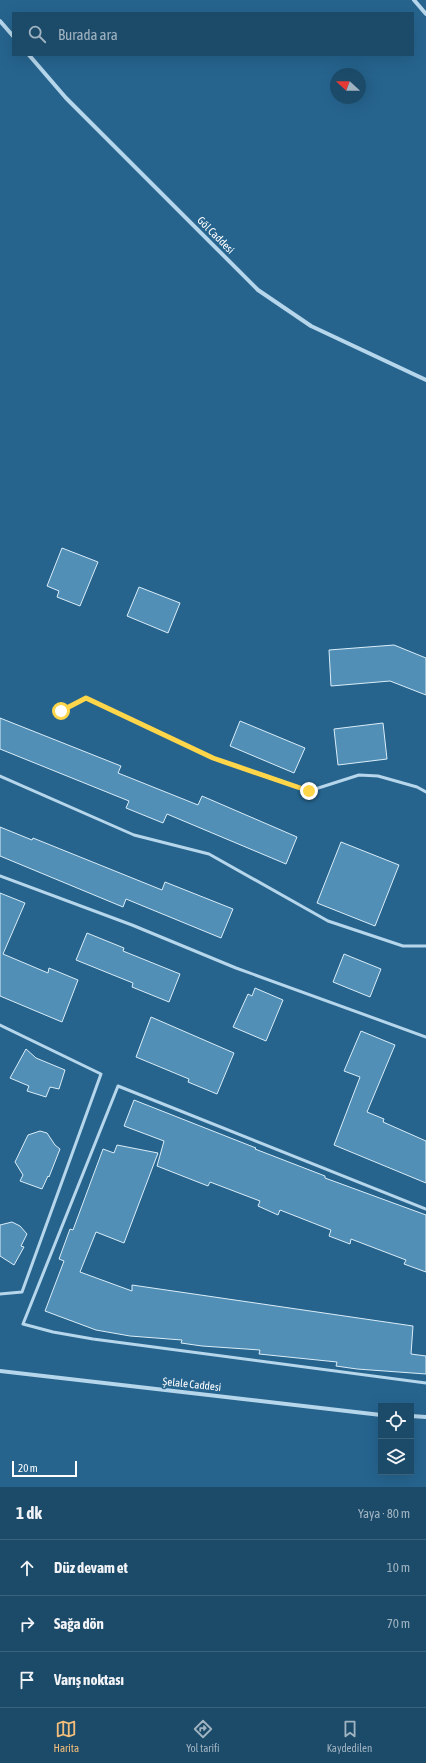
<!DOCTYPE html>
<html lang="tr">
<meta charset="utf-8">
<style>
body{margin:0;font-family:"Asap Condensed",sans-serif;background:#255270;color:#f1f3f6}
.controls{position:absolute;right:12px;bottom:12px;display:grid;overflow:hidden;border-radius:0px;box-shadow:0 4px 16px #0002}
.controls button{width:36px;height:36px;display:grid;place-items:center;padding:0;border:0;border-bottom:1px solid #3a637e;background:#1c4b6a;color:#f1f3f6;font:20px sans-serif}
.compass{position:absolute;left:330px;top:68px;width:36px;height:36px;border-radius:50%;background:#1c4b6a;box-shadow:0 4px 16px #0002;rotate:291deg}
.scale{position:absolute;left:12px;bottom:10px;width:65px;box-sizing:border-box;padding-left:4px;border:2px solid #fff;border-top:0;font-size:11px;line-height:14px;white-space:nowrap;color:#fff;-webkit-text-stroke:3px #26648e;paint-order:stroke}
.stop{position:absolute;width:12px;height:12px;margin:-9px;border:3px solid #ffd54a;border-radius:50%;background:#fff}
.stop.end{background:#ffd54a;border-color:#fff;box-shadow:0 1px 4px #0008}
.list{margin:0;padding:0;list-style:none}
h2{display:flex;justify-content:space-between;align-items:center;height:52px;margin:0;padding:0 16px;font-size:17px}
h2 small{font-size:13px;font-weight:400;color:#a0b3c1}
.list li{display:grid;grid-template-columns:26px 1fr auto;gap:12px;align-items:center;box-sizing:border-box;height:56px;padding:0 16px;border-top:1px solid #3a637e}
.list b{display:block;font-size:15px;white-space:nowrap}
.list em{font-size:13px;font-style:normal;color:#a0b3c1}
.icon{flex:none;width:22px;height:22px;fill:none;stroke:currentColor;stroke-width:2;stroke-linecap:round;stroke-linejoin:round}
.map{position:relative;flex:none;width:426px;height:1487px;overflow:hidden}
.search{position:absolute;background:#1c4b6a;box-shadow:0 4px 16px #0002;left:12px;right:12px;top:12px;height:44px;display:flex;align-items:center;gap:10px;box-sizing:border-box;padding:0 14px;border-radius:0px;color:#a0b3c1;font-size:15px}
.sheet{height:220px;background:#1c4b6a}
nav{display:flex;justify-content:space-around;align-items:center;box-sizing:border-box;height:56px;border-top:1px solid #3a637e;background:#1c4b6a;font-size:11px;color:#a0b3c1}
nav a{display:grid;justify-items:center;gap:2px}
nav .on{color:#f4bd7a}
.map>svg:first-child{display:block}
</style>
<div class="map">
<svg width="426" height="1487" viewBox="0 0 426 1487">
<rect width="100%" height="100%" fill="#26648e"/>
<g fill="#528fb6" stroke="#daedf8">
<polygon points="62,548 98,562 80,606 57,597 59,591 47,586"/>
<polygon points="139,587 180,603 168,633 127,616"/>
<polygon points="394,645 426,658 426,695 390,681 331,686 329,650"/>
<polygon points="0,718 121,766 118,773 198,805 202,796 297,837 286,864 167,814 163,823 126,808 129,801 0,749"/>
<polygon points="240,721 305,748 294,773 230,746"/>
<polygon points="383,723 387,759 338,765 334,729"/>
<polygon points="0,827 32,840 33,838 162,890 165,882 233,909 221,938 126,899 123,907 0,856"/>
<polygon points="341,842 399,865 375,926 317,903"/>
<polygon points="0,893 25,903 3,954 48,973 49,968 78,980 62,1022 0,996"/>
<polygon points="87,933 124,948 123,951 180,974 169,1002 132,987 133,983 76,960"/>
<polygon points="344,954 381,969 370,997 333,982"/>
<polygon points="255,988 283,1000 266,1041 233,1027 248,994 252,996"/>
<polygon points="151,1017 234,1053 217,1094 188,1082 189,1079 136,1057"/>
<polygon points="361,1031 395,1045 367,1112 384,1119 383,1122 426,1141 426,1183 334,1145 360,1077 344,1071"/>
<polygon points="26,1049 36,1058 65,1070 59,1089 50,1087 46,1097 27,1091 29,1086 10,1078"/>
<polygon points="134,1100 256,1148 255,1149 325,1176 325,1178 426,1215 426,1272 404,1264 406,1260 351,1239 350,1244 329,1236 331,1230 280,1210 278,1215 258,1206 260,1201 210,1182 208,1186 157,1166 164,1141 124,1126"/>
<polygon points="40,1131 47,1133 55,1145 60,1149 49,1177 48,1176 42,1189 20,1181 23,1175 15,1162 28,1135"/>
<polygon points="117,1145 158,1153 124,1243 96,1232 80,1272 132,1291 132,1285 413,1326 411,1354 426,1356 426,1374 357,1369 336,1366 337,1362 259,1354 260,1350 202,1346 181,1343 182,1340 130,1336 96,1330 45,1311 64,1261 59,1259 70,1229 73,1230 103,1149 114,1153"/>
<polygon points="12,1222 20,1226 27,1234 21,1246 24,1247 14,1265 0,1256 0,1225"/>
</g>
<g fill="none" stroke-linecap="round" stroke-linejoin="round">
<g stroke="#b6d6eb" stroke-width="3">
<polyline points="61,711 86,698 213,758 309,791 359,775 378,776 417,787 426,792"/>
<polyline points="0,776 134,835 209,854 328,921 403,946 426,946"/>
<polyline points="0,876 132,925 236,968 426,1037"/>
<polyline points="0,1025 101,1074 22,1292 0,1294"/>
<polyline points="426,1209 118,1086 23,1324 53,1332 93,1339 426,1383"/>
</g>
<g stroke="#b6d6eb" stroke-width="4">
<polyline points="414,0 426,14"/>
<polyline points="0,21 13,36"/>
<polyline points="29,55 66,98 258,290 311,326 426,380"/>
<polyline points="0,1371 381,1415"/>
<polyline points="411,1416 426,1417"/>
</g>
</g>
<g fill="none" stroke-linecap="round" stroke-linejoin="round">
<polyline stroke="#ffd54a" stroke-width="5" points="61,711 86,698 213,758 309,791"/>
</g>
<g text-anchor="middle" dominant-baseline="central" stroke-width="3.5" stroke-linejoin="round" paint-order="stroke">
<g font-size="11" fill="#fff" stroke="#26648e">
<text transform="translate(216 235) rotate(45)">Göl Caddesi</text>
<text transform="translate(192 1384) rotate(6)">Şelale Caddesi</text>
</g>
</g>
</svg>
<div class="controls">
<button><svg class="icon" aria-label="locate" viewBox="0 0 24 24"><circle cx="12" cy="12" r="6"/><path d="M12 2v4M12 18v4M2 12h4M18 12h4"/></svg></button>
<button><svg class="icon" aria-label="layers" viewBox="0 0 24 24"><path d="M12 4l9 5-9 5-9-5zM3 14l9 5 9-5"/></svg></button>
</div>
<svg class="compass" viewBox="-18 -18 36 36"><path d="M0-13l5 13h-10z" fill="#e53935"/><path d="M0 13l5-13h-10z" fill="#a0b3c1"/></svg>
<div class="scale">20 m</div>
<div class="stop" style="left:61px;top:711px"></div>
<div class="stop end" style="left:309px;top:791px"></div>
<div class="search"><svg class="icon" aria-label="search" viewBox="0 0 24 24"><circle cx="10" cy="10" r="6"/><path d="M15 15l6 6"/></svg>Burada ara</div>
</div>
<section class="sheet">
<h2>1 dk<small>Yaya · 80 m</small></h2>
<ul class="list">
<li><svg class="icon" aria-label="ahead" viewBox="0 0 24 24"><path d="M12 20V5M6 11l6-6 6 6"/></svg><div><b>Düz devam et</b></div><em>10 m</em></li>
<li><svg class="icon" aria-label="right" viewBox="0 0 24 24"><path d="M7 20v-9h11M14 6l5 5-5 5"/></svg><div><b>Sağa dön</b></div><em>70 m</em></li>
<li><svg class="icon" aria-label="arrive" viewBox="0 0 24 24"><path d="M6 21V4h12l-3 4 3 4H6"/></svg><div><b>Varış noktası</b></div></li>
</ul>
</section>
<nav>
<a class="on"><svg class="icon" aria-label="map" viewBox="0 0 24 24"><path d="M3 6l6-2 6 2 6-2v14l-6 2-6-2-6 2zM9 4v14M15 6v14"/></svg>Harita</a>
<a><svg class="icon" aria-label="directions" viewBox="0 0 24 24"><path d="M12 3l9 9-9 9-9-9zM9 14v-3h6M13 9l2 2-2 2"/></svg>Yol tarifi</a>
<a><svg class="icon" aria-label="saved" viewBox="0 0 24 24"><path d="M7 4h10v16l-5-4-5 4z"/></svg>Kaydedilen</a>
</nav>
